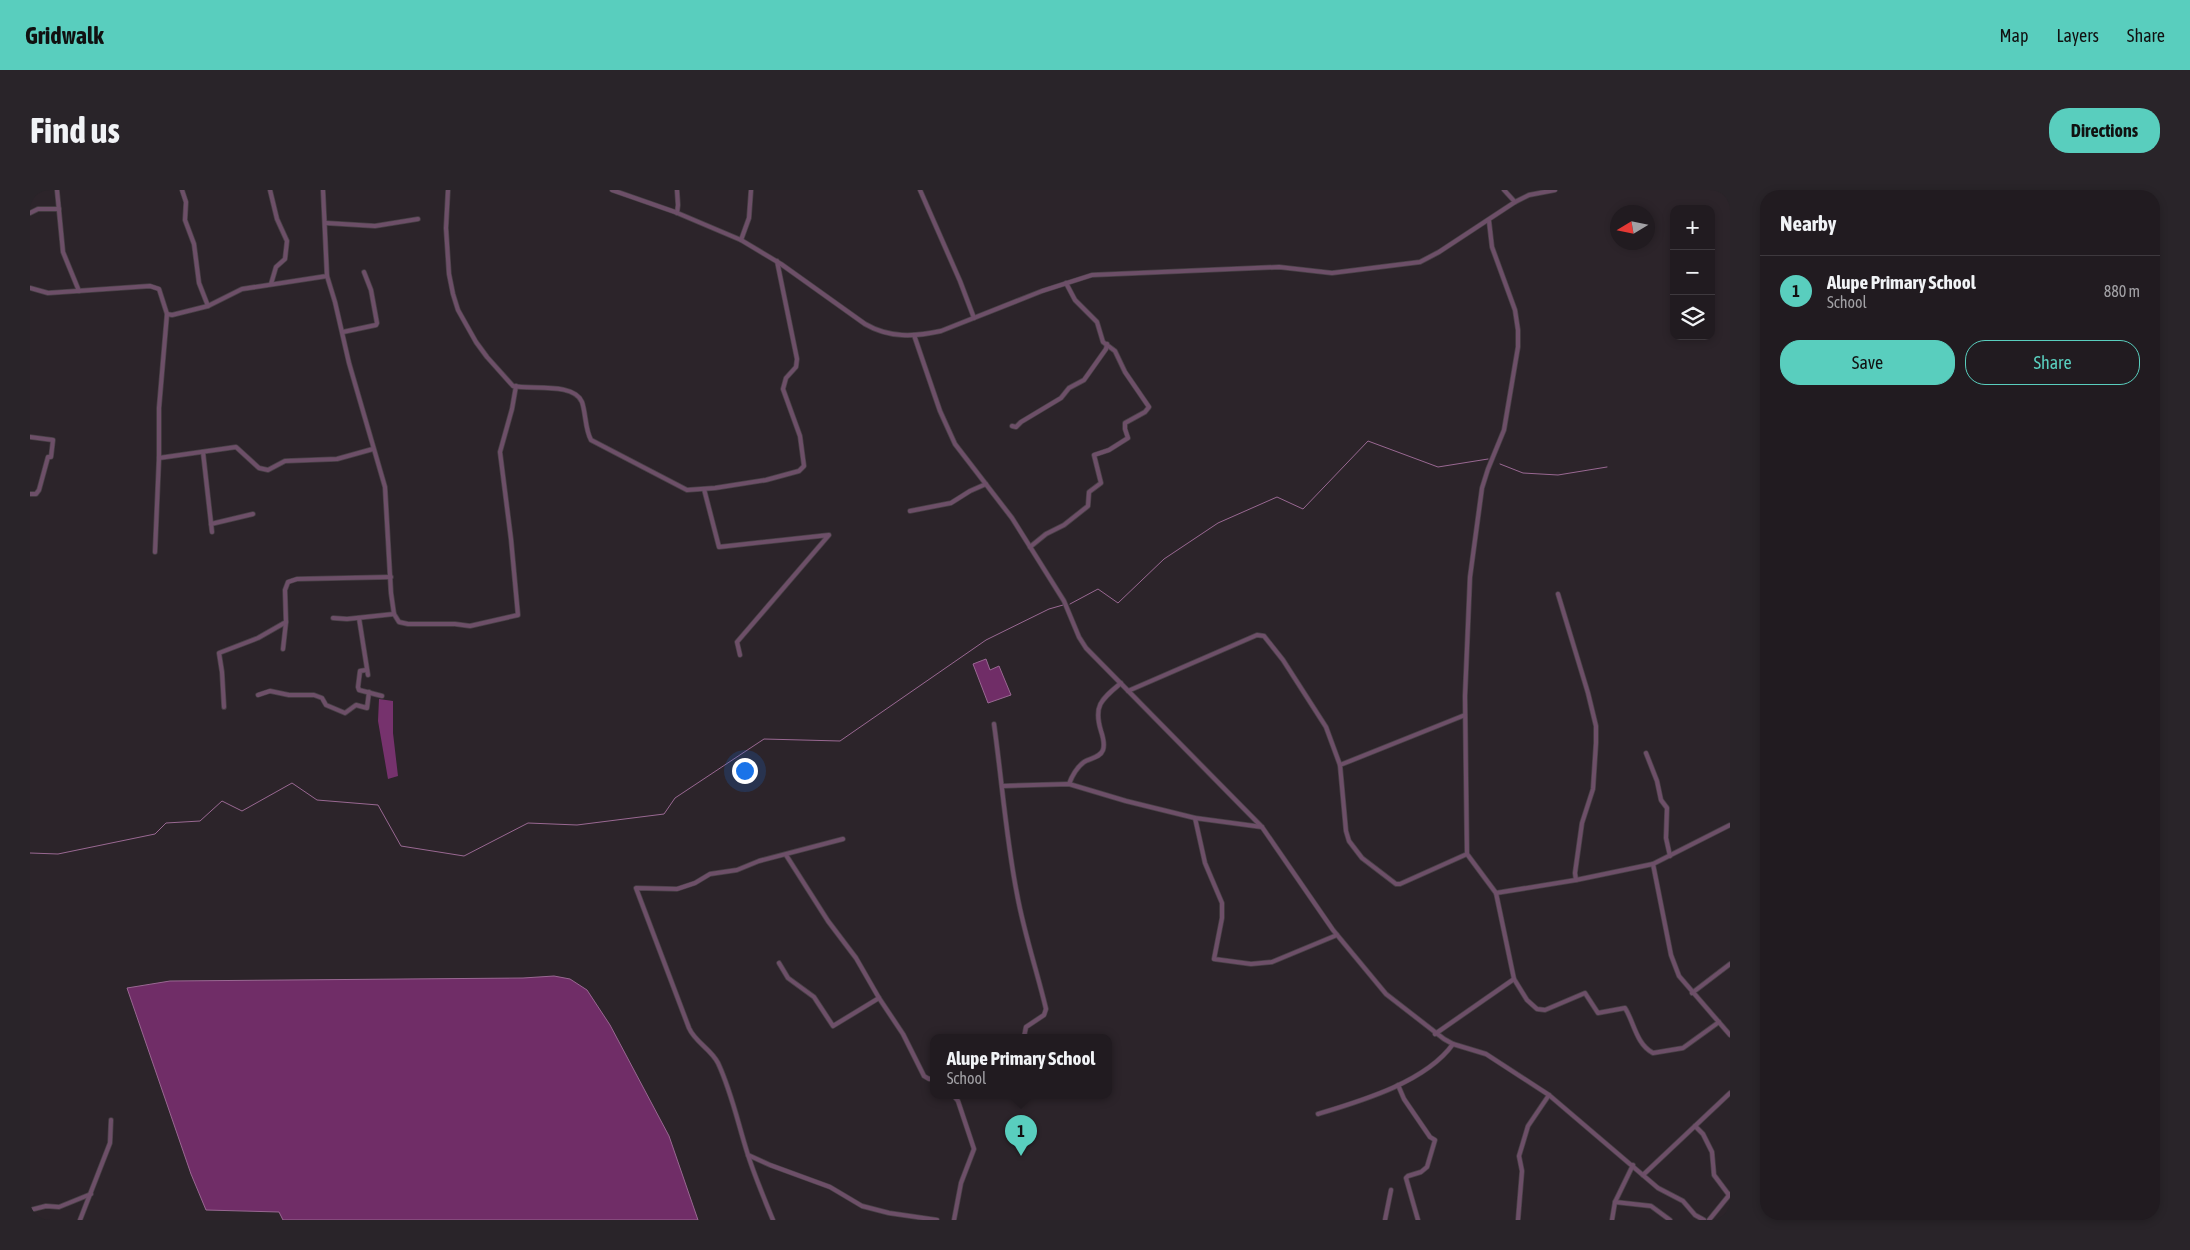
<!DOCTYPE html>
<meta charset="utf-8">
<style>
body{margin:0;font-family:"Asap Condensed",sans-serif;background:#292429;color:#f1f3f6}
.controls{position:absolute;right:15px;top:15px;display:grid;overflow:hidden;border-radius:10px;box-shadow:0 2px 8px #0003}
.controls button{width:45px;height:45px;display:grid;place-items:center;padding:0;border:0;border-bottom:1px solid #3e393e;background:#211b20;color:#f1f3f6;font:25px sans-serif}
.compass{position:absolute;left:1580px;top:15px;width:45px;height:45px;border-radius:50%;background:#211b20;box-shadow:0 2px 8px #0003;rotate:260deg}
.you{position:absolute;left:714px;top:580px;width:18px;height:18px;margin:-12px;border:4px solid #fff;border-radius:50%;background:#1a73e8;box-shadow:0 0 0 8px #1a73e833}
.badge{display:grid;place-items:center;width:32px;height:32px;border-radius:50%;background:#59cebe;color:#111;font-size:16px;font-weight:700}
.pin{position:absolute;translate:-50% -41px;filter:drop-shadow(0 1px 2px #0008)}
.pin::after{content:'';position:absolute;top:26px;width:18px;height:15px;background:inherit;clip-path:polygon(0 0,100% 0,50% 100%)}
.popup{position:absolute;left:900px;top:844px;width:182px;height:65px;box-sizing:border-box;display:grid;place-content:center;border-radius:10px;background:#211b20;filter:drop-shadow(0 1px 4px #0005);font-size:16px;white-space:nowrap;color:#a2a1a5}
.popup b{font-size:19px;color:#f1f3f6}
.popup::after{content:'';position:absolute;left:50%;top:100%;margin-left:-10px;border:10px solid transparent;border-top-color:#211b20}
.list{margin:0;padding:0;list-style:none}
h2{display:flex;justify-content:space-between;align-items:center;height:65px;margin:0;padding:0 20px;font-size:21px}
h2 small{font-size:16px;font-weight:400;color:#a2a1a5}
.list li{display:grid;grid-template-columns:32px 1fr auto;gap:15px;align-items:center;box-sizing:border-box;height:70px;padding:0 20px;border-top:1px solid #3e393e}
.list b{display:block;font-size:19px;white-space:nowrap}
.list p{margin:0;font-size:16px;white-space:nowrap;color:#a2a1a5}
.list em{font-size:16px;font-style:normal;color:#a2a1a5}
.actions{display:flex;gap:10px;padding:15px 20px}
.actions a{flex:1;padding:11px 0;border:1px solid #59cebe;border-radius:20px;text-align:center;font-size:18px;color:#59cebe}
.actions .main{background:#59cebe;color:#111}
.icon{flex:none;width:28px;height:28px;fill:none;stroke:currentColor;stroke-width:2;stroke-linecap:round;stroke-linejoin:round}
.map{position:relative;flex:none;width:1700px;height:1030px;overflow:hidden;border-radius:20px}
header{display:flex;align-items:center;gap:30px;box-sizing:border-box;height:70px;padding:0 25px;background:#59cebe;color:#111}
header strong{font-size:24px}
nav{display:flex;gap:28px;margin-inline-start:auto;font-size:18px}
.intro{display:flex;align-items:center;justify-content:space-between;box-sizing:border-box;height:120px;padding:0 30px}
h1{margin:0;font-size:35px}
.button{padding:12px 22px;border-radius:20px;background:#59cebe;color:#111;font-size:18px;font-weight:700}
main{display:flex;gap:30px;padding:0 30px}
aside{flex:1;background:#211b20;border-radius:20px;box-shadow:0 2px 8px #0003}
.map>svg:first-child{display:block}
</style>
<header>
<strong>Gridwalk</strong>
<nav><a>Map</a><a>Layers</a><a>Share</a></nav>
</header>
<div class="intro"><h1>Find us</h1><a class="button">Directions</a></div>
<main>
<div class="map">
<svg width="1700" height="1030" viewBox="0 0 1700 1030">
<rect width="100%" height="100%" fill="#2c242a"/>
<polygon fill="#76326d" points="349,509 363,511 363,543 368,586 358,589 348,531"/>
<g fill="#702d67" stroke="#996892">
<polygon points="956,469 960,480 969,476 981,505 958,513 943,474"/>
<polygon points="524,786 540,789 557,800 580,835 639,946 668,1030 253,1030 249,1022 176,1020 161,984 97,798 140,791 493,788"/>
</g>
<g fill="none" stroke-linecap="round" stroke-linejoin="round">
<g stroke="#996892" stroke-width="1">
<polyline points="1470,274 1493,283 1528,285 1577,277"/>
<polyline points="1040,414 1068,399 1088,413 1134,369 1188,333 1247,307 1273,319 1338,251 1408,277 1458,269"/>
<polyline points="0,663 28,664 125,644 136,633 170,631 192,611 212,621 262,593 287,610 348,615 371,656 434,666 498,633 547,635 634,624 645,608 734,549 810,551 956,450 1019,419 1033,415"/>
</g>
<g stroke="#494147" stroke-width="5.5">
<g id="minor">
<polyline points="27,0 33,62 49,101"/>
<polyline points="152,0 156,12 155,30 164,54 169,93 178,116"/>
<polyline points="240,0 247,29 257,51 255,69 246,77 241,94"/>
<path d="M418,0L416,38L419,84L423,104L428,120L446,152L457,167L483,196C501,200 544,192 552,212C556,224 555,239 561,250L657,300L685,298L736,290L769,281L774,276L770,246L753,199L756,188L766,177L767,169L747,71"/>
<path d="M582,0L645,22L711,50L751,74L835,134C859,148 884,147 911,141L1012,101L1062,85L1249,77L1302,83L1390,72L1409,62L1485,12L1499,5L1525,0"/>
<polyline points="890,0 930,91 944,128"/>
<polyline points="1474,0 1485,12"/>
<polyline points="0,23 8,19 29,19"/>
<polyline points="647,23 648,15 647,0"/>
<polyline points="1459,31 1462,57 1485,120 1488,140 1488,157 1474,240 1458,279 1452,298 1440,387 1435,506 1436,587 1437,664 1466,703 1546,690 1623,674 1700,635"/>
<polyline points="296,33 345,36 388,29"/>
<polyline points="711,50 719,28 721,0"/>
<polyline points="297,86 305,112 319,173 355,297 361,403 364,424 369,432 378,434 425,434 440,436 488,425 481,349 470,262 482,219 486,196"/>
<polyline points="0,98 18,103 120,96 129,99 137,124 142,125 178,116 212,99 297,86 293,0"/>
<polyline points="313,142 346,135 347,133 341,100 334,82"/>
<polyline points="884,145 910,221 925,254 982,328 1034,411 1049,447 1056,458 1232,637 1303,740 1356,804 1414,849 1423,854 1456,864 1519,905 1628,998 1653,1011 1665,1025 1674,1030"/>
<polyline points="982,236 986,237 991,232 1031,208 1039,198 1054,190 1076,159 1077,154"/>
<polyline points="0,247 23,250 21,267 18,267 9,300 6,304 0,304"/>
<polyline points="173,262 182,342"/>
<polyline points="129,268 206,257 229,278 238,280 255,271 307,269 343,259"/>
<polyline points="674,299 689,357 799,345 707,452 710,465"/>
<polyline points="880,321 921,313 940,301 956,294"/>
<polyline points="181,334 223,324"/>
<polyline points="1000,357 1016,344 1034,335 1058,316 1059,302 1071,293 1064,265 1079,260 1098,248 1095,239 1095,233 1115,222 1119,217 1095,182 1085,161 1073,152 1067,132 1045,110 1036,93"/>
<polyline points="125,362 129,268 129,218 137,124"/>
<polyline points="1528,404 1558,503 1566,536 1566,553 1563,599 1552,633 1545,683 1546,690"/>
<polyline points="303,428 317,429 364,424"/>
<polyline points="329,428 338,485"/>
<polyline points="253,459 256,432"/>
<polyline points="336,480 330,481 328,497 329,500 352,506"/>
<polyline points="1098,501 1227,445 1234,446 1253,470 1296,537 1310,575 1316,641 1319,651 1332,668 1366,694 1370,694 1437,664"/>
<polyline points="228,505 240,501 259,505 284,505 292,508 296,515 315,523 326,515 337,518 339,502"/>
<polyline points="194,517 192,482 189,463 228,448 256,432 255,400 258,392 267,389 361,387"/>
<path d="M964,534C972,591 976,648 987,704C994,743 1007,781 1016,819L1014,825L996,837L994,847"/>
<polyline points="1616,563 1627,591 1631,610 1637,618 1636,648 1640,666"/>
<polyline points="1310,575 1435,525"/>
<path d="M1039,594C1042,586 1046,578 1054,572C1060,568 1070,568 1073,560C1075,554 1073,547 1071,541C1063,515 1072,509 1091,493"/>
<polyline points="973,596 1039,594 1096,611 1165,628 1232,637"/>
<polyline points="1165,628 1175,673 1192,713 1192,728 1184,769 1221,774 1242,772 1307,745"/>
<polyline points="756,665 798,731 826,768 849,808 873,844 894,886 899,889 904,888"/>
<polyline points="1623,674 1641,765 1649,786 1700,845"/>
<path d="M1466,703L1484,789L1497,810L1507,819L1515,820L1555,803L1568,823L1595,818C1604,832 1606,854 1623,863L1653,858L1689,832"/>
<polyline points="749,773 758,788 784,807 803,836 849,808"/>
<polyline points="1662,803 1700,774"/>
<polyline points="1405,844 1484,789"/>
<polyline points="1368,895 1374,909 1400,947 1405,950 1397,977 1391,982 1378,986 1376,988 1388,1030"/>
<polyline points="923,905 928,911 944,959 931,993 924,1030"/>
<path d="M1288,924C1331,911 1396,892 1423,854"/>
<polyline points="1665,936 1673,944 1682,962 1684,985 1699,1005"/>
<polyline points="718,965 740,975 800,997 832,1016 859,1023 907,1030"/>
<polyline points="1613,985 1700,903"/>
<polyline points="1585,1012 1621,1016 1640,1030"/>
<polyline points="0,1020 16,1016 29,1017 61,1004"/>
<polyline points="50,1030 80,953 81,930"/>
<path d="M743,1030C734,1008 725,987 718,965C708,934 702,903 688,873C681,859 665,852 659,838L606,698L647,699L665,693L680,684L707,680L729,671L813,649"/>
<polyline points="1355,1030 1361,1000"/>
<polyline points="1488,1030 1492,981 1489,966 1498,936 1519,905"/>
<polyline points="1582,1030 1585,1012 1603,975"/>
<polyline points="1679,1030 1700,1004"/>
</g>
</g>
<use href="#minor" stroke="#6d4f68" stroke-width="4"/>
</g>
</svg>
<div class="controls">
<button>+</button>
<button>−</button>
<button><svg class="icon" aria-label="layers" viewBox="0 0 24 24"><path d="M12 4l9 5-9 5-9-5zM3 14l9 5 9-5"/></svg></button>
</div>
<svg class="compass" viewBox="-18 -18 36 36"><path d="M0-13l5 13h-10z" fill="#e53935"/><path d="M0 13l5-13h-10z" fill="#a2a1a5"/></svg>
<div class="you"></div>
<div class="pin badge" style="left:991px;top:966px">1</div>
<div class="popup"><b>Alupe Primary School</b>School</div>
</div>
<aside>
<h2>Nearby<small></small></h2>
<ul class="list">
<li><span class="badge">1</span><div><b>Alupe Primary School</b><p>School</p></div><em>880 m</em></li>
</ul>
<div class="actions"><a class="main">Save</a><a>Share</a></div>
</aside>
</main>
